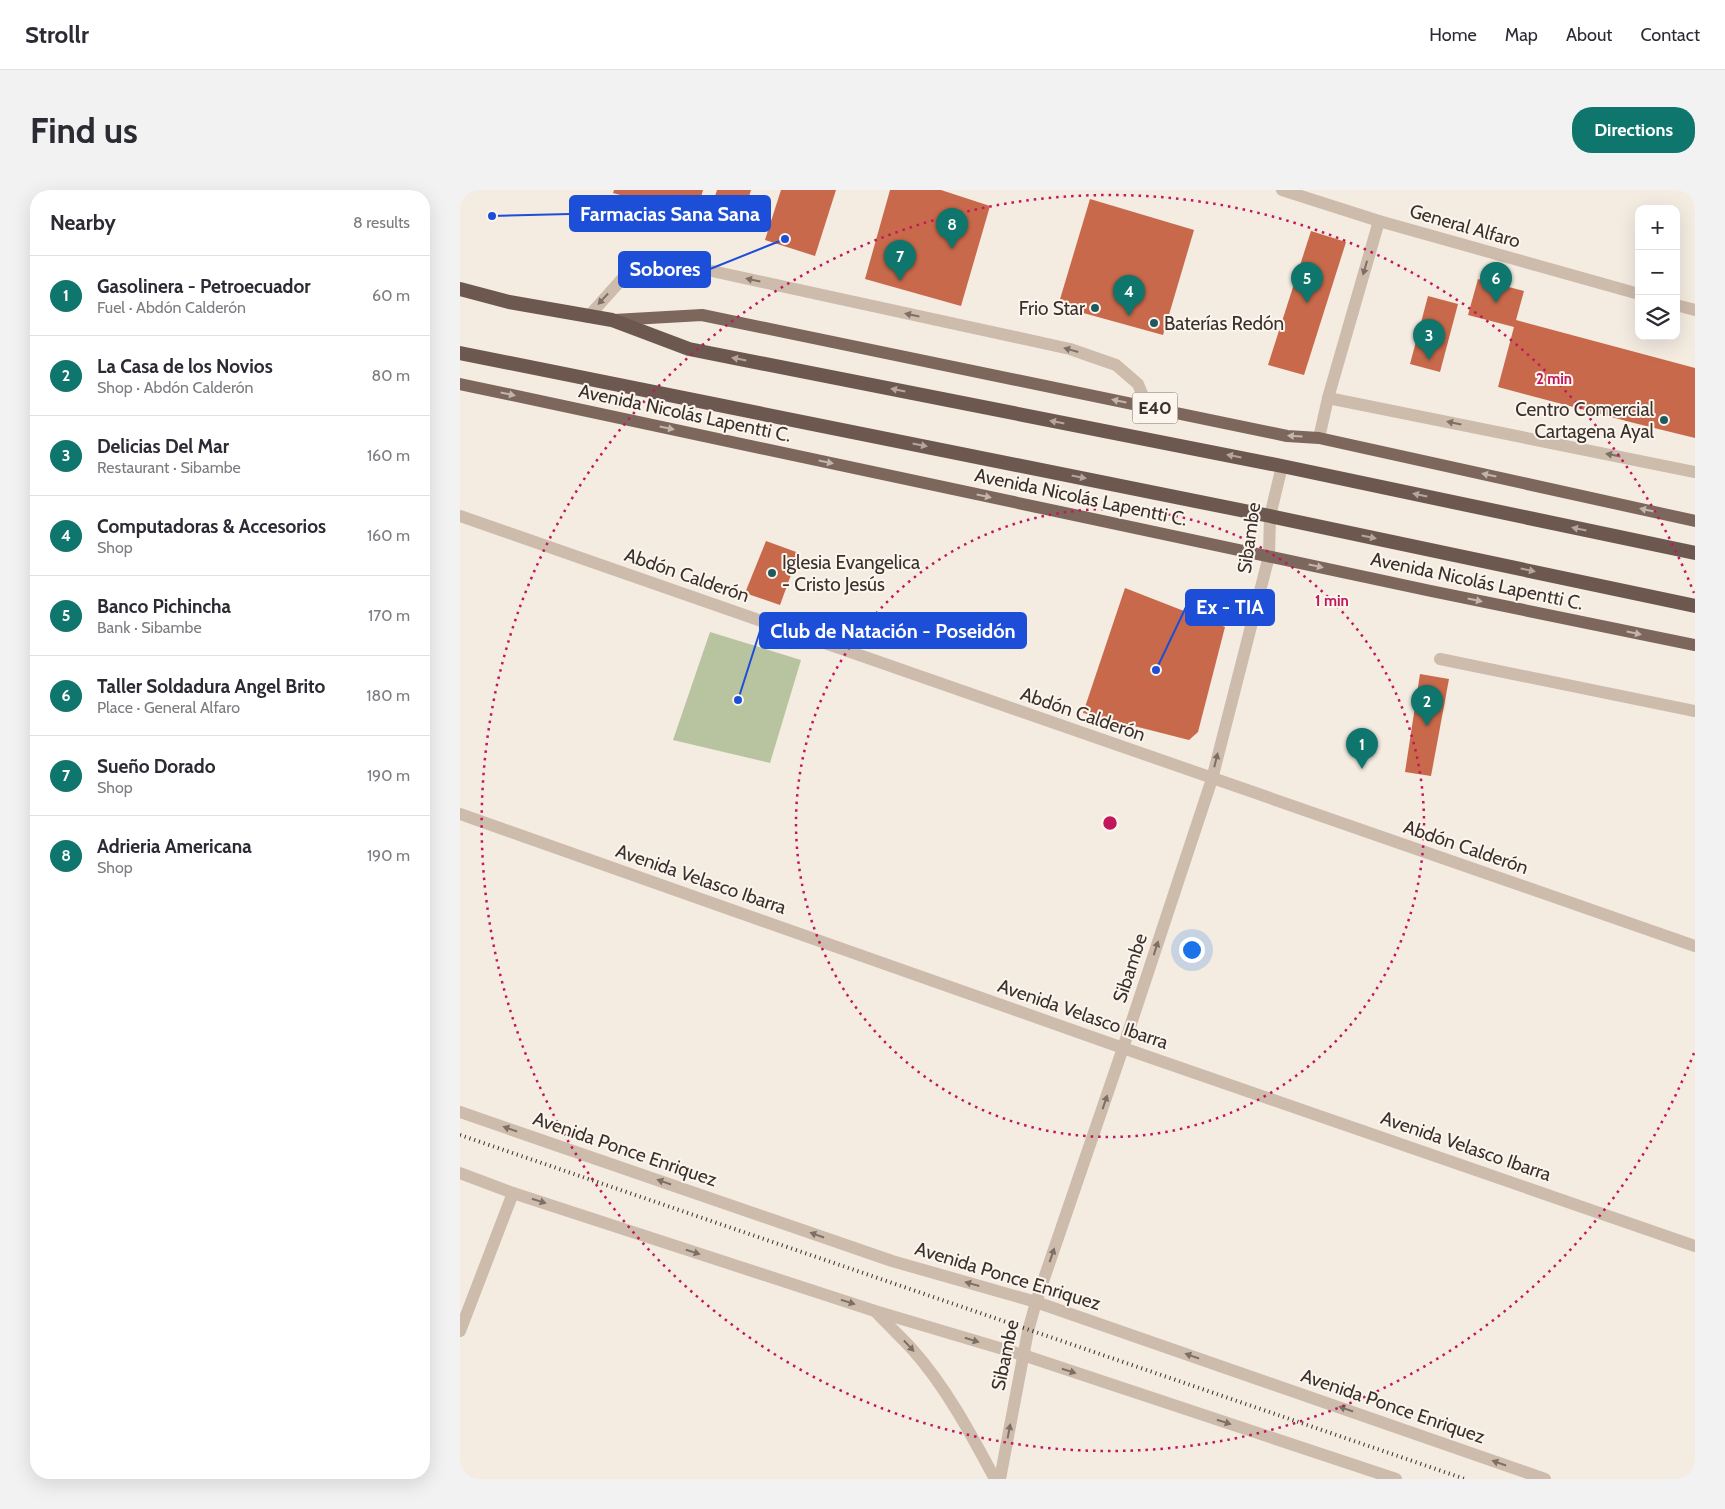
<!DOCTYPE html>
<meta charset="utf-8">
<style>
body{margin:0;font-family:Cabin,sans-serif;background:#f2f2f3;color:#2b2b33}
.controls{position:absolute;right:15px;top:15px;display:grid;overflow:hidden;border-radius:10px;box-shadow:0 5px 20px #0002}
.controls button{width:45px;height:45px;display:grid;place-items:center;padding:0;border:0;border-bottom:1px solid #e1e1e2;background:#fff;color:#2b2b33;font:25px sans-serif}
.you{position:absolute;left:731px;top:759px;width:18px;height:18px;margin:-12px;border:4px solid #fff;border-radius:50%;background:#1a73e8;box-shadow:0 0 0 8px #1a73e833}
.badge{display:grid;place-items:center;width:32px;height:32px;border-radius:50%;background:#0f766e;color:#fff;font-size:16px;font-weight:700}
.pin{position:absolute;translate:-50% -41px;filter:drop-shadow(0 1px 2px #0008)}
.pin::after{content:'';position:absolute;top:26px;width:18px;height:15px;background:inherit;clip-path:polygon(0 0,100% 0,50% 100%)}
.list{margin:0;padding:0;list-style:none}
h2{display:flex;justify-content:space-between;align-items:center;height:65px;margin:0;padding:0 20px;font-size:21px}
h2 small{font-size:16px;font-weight:400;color:#7c7c81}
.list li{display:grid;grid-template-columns:32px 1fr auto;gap:15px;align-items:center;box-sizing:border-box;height:80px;padding:0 20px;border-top:1px solid #e1e1e2}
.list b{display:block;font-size:19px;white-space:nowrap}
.list p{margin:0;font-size:16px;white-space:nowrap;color:#7c7c81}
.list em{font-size:16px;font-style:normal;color:#7c7c81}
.icon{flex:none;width:28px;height:28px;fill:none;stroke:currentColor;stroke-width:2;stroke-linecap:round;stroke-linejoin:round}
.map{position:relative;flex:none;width:1235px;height:1289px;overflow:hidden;border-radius:20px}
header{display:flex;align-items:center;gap:30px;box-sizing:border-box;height:70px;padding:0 25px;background:#fff;border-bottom:1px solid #e1e1e2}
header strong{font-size:24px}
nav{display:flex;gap:28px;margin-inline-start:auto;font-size:18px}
.intro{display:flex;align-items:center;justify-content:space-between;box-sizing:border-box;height:120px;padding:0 30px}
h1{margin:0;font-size:35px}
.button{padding:12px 22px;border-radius:20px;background:#0f766e;color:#fff;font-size:18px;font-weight:700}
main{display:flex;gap:30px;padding:0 30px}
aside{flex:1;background:#fff;border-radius:20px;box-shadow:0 5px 20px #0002}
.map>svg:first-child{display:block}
</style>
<header>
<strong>Strollr</strong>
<nav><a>Home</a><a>Map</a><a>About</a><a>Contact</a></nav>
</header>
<div class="intro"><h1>Find us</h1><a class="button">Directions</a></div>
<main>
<aside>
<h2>Nearby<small>8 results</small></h2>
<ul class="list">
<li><span class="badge">1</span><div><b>Gasolinera - Petroecuador</b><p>Fuel · Abdón Calderón</p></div><em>60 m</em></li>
<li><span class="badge">2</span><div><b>La Casa de los Novios</b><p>Shop · Abdón Calderón</p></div><em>80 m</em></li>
<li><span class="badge">3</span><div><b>Delicias Del Mar</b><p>Restaurant · Sibambe</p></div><em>160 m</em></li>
<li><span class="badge">4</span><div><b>Computadoras &amp; Accesorios</b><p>Shop</p></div><em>160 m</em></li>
<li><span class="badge">5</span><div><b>Banco Pichincha</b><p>Bank · Sibambe</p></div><em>170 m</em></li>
<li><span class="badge">6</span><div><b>Taller Soldadura Angel Brito</b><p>Place · General Alfaro</p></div><em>180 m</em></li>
<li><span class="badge">7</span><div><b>Sueño Dorado</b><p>Shop</p></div><em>190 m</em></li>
<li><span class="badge">8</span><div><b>Adrieria Americana</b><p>Shop</p></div><em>190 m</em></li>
</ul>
</aside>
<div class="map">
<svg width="1235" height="1289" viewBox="0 0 1235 1289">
<rect width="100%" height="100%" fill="#f4ebe1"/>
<polygon fill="#b8c4a0" points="250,442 341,470 310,573 213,550"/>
<g fill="#c8694b">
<polygon points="154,0 243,0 236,26 153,3"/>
<polygon points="257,0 291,0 279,40 247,31"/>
<polygon points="321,0 376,0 355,66 305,50"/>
<polygon points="430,0 481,0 530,16 501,116 405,89"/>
<polygon points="630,9 734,40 703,145 598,116"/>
<polygon points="851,41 886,52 844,185 808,175"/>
<polygon points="1018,89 1064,101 1056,130 1235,178 1235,248 1174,233 1038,197 1054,137 1008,125"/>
<polygon points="968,106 998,114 980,182 950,174"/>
<polygon points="306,351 339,363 320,415 285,403"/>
<polygon points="665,398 765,437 738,542 729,550 623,523"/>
<polygon points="960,484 989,489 971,586 945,582"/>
</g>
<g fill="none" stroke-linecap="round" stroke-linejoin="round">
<polyline stroke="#cdbbac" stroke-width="12" points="980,469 1235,521"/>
<g stroke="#cdbbac" stroke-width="12">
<polyline points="822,0 919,31 1179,104"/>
<polyline points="1216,115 1235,120"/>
<polyline points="128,127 163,88 185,81 220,74 610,159 656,175 678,194 687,216"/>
<polyline points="868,208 1235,282"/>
<polyline points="859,248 868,208 919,31"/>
<polyline points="0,326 1235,756"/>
<polyline points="0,624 663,858 1235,1056"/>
<polyline points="0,1141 53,1003"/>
</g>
<g stroke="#cdbbac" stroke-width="12">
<polyline points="0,922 432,1071 576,1112 1085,1289"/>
<polyline points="0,983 53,1003 415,1121 563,1165 936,1289"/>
<path d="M417,1123C428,1135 441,1147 452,1159C486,1197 511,1244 535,1289"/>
<polyline points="540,1289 568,1141 576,1112 663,858 752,589 809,366 810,326 822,276"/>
</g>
<g stroke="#7d675c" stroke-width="12">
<polyline points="154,130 242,125 827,246 859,248 1235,331"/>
<polyline points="0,194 971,401 1235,455"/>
</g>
<g stroke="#6c584f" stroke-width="14">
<polyline points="0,99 49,112 152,130 229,159 822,276 1235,363"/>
<polyline points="0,163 810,326 1235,416"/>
</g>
<polyline stroke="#3b302b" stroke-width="4" stroke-dasharray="1 4" stroke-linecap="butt" points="0,945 1005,1289"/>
</g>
<defs><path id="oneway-solid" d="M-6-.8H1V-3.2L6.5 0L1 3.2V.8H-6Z" transform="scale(1.25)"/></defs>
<g fill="#7d6f65">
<use href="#oneway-solid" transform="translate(905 78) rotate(106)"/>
<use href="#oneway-solid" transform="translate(293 90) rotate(-168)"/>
<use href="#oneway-solid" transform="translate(143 109) rotate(133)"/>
<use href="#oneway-solid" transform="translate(452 125) rotate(-168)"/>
<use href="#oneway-solid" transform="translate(611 160) rotate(-164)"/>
<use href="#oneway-solid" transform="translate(994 233) rotate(-168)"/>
<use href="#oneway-solid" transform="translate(1153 265) rotate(-169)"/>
<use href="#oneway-solid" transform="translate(756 570) rotate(-76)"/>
<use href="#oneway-solid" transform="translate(696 758) rotate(-72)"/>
<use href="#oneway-solid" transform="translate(645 912) rotate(-71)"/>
<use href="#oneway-solid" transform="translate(50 939) rotate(-161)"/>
<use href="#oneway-solid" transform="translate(204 992) rotate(-161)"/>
<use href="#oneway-solid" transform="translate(79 1011) rotate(18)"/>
<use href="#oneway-solid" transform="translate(357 1045) rotate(-161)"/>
<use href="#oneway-solid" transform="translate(233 1062) rotate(18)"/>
<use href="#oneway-solid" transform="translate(592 1065) rotate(-71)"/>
<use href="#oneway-solid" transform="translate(512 1094) rotate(-164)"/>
<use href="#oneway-solid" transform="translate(388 1112) rotate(18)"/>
<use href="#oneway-solid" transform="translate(512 1150) rotate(17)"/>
<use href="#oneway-solid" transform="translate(449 1156) rotate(47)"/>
<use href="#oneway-solid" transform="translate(732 1166) rotate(-161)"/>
<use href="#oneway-solid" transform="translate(609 1181) rotate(18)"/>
<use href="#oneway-solid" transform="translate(886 1219) rotate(-161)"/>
<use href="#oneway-solid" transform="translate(764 1232) rotate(18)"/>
<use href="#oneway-solid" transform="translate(549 1241) rotate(-79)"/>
<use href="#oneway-solid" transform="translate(1039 1273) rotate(-161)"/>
</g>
<g fill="#b4a69e">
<use href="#oneway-solid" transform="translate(279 169) rotate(-169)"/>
<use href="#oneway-solid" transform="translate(438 200) rotate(-169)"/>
<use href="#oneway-solid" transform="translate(597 232) rotate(-169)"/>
<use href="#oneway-solid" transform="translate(460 255) rotate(11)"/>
<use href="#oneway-solid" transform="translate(774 266) rotate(-169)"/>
<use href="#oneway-solid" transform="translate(619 287) rotate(11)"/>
<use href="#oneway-solid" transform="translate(960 305) rotate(-168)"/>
<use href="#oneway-solid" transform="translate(1119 339) rotate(-168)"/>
<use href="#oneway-solid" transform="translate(909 347) rotate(12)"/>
<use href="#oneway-solid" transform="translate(1068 380) rotate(12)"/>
</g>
<g fill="#c2b5ac">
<use href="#oneway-solid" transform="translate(48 204) rotate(12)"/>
<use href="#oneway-solid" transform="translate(659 211) rotate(-168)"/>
<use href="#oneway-solid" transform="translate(207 238) rotate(12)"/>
<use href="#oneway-solid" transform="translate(835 246) rotate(-176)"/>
<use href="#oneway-solid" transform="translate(366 272) rotate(12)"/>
<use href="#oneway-solid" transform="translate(1029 285) rotate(-168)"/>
<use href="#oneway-solid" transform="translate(524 306) rotate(12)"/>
<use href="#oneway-solid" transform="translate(1187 320) rotate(-168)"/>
<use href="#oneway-solid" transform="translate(856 376) rotate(12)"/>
<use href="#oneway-solid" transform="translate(1015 410) rotate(12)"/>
<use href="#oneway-solid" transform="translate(1174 443) rotate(12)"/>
</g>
<g fill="none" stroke="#c2185b" stroke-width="2.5" stroke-dasharray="2.5 5">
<circle cx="650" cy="633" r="314"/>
<path d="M1234 863A628 628 0 1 1 1234 403"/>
</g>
<g fill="#1f5a5e" stroke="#fbf5ee" stroke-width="2">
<circle cx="635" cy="118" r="5"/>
<circle cx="694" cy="133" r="5"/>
<circle cx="1204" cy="230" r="5"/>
<circle cx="312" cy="383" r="5"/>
</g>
<g text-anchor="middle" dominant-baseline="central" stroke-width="4" stroke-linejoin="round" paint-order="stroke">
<rect fill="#fbf5ee" stroke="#756b66" stroke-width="1" x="672.5" y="202.5" width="45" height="31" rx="4"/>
<g font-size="18" font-weight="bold" fill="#3b302b">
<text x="695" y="218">E40</text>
</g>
<g font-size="19" fill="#3b302b" stroke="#fbf5ee">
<text transform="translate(1005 36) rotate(16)">General Alfaro</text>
<text transform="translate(225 223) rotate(12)">Avenida Nicolás Lapentti C.</text>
<text transform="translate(621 307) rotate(12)">Avenida Nicolás Lapentti C.</text>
<text transform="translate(789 348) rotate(-82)">Sibambe</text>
<text transform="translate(227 385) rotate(19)">Abdón Calderón</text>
<text transform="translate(1017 391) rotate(12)">Avenida Nicolás Lapentti C.</text>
<text transform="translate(623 524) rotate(19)">Abdón Calderón</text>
<text transform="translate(1006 657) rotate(19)">Abdón Calderón</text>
<text transform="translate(241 689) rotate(19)">Avenida Velasco Ibarra</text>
<text transform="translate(670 778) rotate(-72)">Sibambe</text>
<text transform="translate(623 824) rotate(19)">Avenida Velasco Ibarra</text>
<text transform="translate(1006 956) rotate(19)">Avenida Velasco Ibarra</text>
<text transform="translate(165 959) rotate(19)">Avenida Ponce Enriquez</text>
<text transform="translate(548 1086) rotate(17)">Avenida Ponce Enriquez</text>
<text transform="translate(545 1165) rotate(-78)">Sibambe</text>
<text transform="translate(933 1216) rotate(19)">Avenida Ponce Enriquez</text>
</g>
<g font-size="19" fill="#3b302b" stroke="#fbf5ee" text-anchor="end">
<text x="625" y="118">Frio Star</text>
<text x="704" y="133" text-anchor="start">Baterías Redón</text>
<text x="1194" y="219">Centro Comercial<tspan x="1194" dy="22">Cartagena Ayal</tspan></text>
<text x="322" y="372" text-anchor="start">Iglesia Evangelica<tspan x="322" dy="22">- Cristo Jesús</tspan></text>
</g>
</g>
<circle cx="650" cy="633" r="8" fill="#c2185b" stroke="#fbf5ee" stroke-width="2.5"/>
<g font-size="15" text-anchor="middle" font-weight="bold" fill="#c2185b" stroke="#fbf5ee" stroke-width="4" stroke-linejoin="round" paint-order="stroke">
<text x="1094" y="194">2 min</text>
<text x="872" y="416">1 min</text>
</g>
<path fill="none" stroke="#1d4ed8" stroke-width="2" d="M32 26L110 24M325 49L250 79M696 480L726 417M278 510L300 441"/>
<g fill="#1d4ed8" stroke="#fbf5ee" stroke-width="2">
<circle cx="32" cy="26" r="5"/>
<circle cx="325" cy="49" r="5"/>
<circle cx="696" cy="480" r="5"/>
<circle cx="278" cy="510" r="5"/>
</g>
<g fill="#1d4ed8" stroke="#1d4ed8" stroke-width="2">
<rect x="110" y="6" width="200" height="35" rx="5"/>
<rect x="159" y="62" width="91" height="35" rx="5"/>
<rect x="726" y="400" width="88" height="35" rx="5"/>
<rect x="300" y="423" width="266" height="35" rx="5"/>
</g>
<g font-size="20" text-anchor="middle" font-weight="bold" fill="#fff">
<text x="210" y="31">Farmacias Sana Sana</text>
<text x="205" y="86">Sobores</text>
<text x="770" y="424">Ex - TIA</text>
<text x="433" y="448">Club de Natación - Poseidón</text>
</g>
</svg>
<div class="controls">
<button>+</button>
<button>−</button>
<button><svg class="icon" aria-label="layers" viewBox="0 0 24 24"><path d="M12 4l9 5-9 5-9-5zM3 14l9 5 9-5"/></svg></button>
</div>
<div class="you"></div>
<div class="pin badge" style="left:902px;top:579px">1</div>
<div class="pin badge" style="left:967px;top:536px">2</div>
<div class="pin badge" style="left:969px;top:170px">3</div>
<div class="pin badge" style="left:669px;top:126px">4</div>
<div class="pin badge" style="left:847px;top:113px">5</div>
<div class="pin badge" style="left:1036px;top:113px">6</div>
<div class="pin badge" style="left:440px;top:91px">7</div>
<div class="pin badge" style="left:492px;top:59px">8</div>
</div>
</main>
